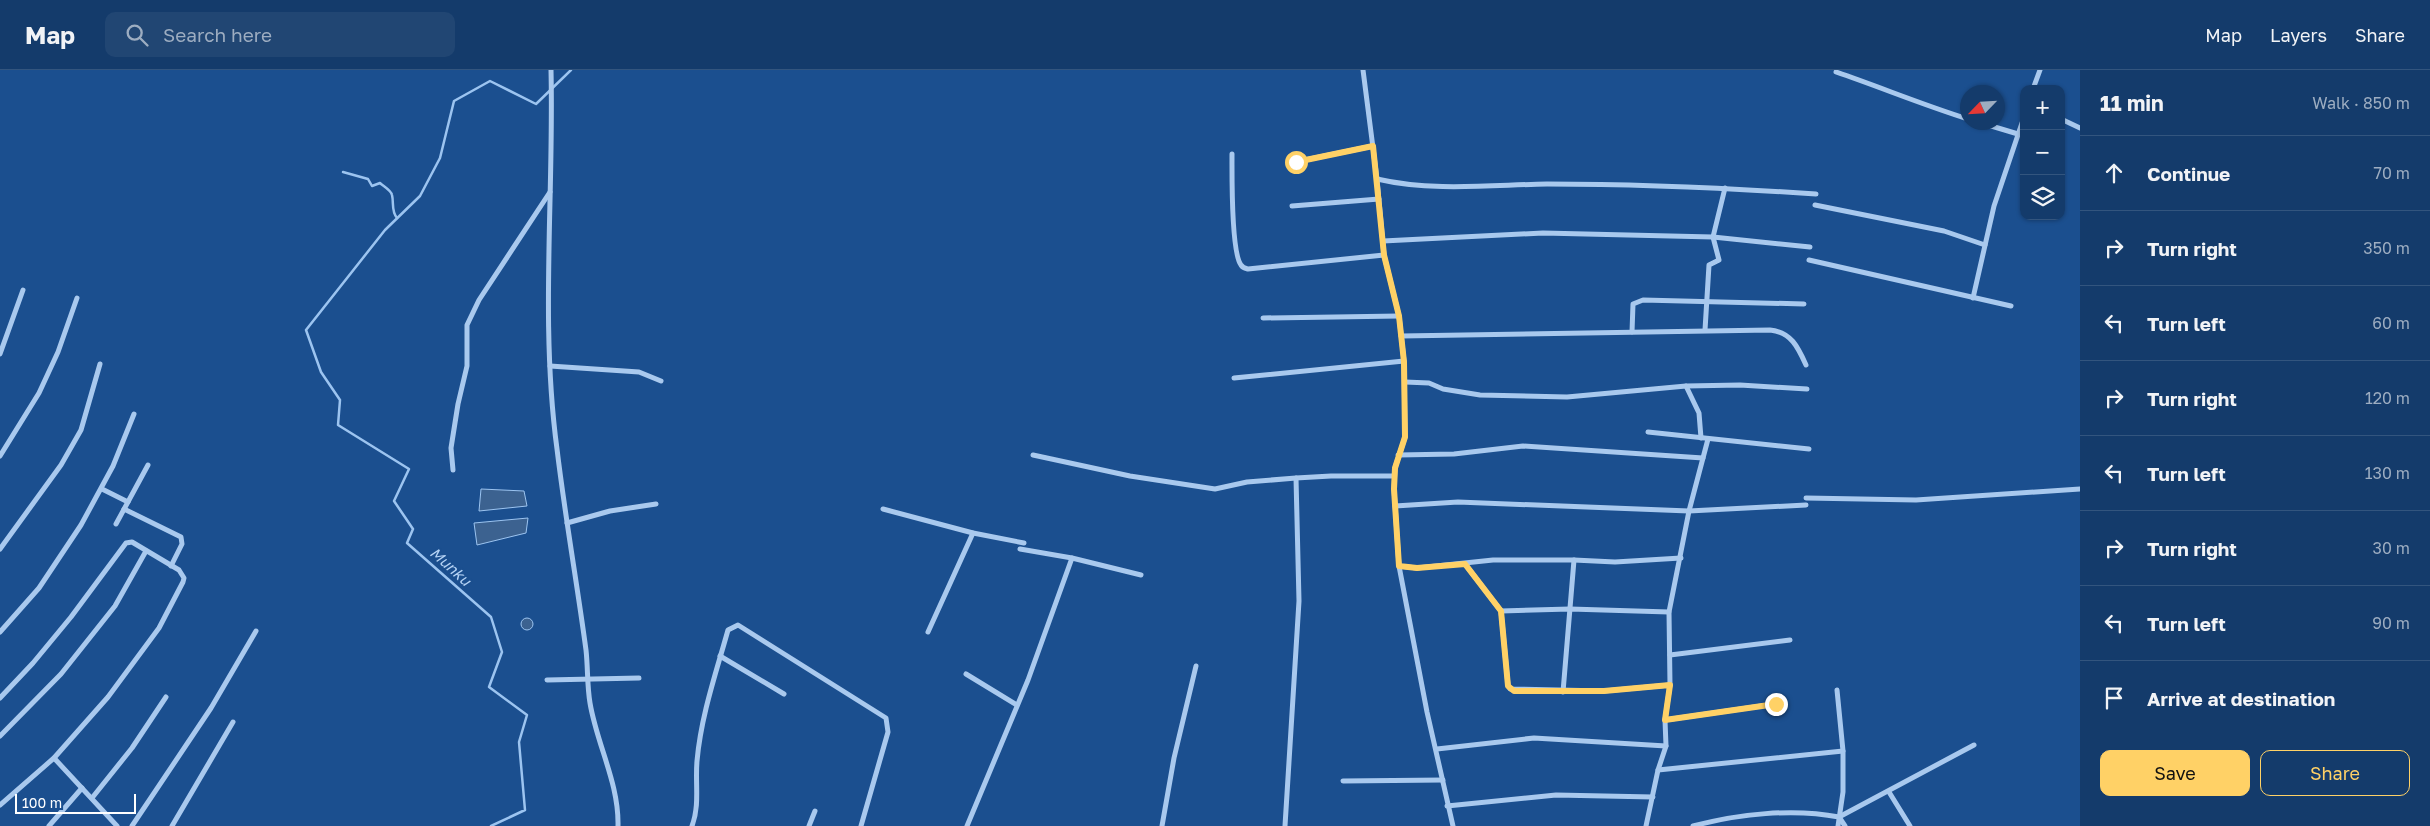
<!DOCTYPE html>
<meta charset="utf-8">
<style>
body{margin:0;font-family:"Golos Text",sans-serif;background:#214673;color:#f1f3f6}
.controls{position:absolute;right:15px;top:15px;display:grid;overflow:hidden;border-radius:10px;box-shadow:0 1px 4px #0004}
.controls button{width:45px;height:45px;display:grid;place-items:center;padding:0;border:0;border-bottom:1px solid #33557e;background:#143b6b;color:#f1f3f6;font:25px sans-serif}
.compass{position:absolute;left:1960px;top:15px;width:45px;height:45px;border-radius:50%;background:#143b6b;box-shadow:0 1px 4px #0004;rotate:245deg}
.scale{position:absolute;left:15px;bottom:12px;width:121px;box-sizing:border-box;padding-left:5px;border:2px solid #fff;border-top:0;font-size:14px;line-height:18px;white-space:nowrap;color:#fff;-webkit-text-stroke:4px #1b4f8f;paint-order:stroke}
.stop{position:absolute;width:15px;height:15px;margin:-11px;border:4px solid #ffd166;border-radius:50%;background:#fff}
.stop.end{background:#ffd166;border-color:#fff;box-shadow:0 1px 5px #0008}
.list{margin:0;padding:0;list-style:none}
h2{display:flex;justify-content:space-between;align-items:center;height:65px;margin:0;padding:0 20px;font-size:21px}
h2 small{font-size:16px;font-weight:400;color:#9dadc1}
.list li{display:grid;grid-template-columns:32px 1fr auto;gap:15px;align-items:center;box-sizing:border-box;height:75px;padding:0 20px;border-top:1px solid #33557e}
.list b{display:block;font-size:19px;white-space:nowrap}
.list em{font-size:16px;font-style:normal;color:#9dadc1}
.actions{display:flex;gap:10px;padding:15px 20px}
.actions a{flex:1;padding:11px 0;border:1px solid #ffd166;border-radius:10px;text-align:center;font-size:18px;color:#ffd166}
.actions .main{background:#ffd166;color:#111}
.icon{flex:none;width:28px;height:28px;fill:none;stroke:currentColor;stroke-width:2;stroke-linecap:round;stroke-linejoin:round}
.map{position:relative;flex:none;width:2080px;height:756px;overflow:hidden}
header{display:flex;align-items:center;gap:30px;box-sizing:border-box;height:70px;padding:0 25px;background:#143b6b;border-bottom:1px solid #33557e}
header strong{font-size:24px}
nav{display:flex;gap:28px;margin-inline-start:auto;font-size:18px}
.search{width:350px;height:45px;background:#214673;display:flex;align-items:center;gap:12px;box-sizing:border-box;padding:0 18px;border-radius:10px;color:#9dadc1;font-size:19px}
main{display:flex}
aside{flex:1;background:#143b6b}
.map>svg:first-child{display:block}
</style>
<header>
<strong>Map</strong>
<div class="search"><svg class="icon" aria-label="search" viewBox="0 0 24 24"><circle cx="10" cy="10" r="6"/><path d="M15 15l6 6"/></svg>Search here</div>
<nav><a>Map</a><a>Layers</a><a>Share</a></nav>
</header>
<main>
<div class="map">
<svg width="2080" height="756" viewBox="0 0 2080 756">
<rect width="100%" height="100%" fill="#1b4f8f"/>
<g fill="#3c6290" stroke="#9cc4f0">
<polygon points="481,419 524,421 527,436 479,441"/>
<polygon points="528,448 526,463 477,475 474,453"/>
<circle cx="527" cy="554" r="6"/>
</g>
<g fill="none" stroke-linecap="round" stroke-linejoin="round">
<g stroke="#9cc4f0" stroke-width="2.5">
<path d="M343,102L368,109L372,116L380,113C383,116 391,120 392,125C394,133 391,141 397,148"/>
<polyline points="491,756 525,740 519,672 527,645 489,617 502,582 491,547 407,473 413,459 394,431 409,399 338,355 340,330 321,302 306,260 385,160 420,126 440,88 454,31 490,11 536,34 571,0"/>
</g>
<g stroke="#a9c9ee" stroke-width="5">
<path d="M551,0C554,126 540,253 557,379C565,446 577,513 586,580C588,598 587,616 590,633C597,675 619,713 618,756"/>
<polyline points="1363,0 1377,109 1384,185 1399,246 1404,291 1405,367 1395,398 1394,419 1399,496 1427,642 1453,756"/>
<path d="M1836,2C1880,17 1923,35 1968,49"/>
<polyline points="2033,19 2040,0"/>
<polyline points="2061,49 2080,58"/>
<polyline points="1978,52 2018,64"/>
<path d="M1232,84C1232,104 1231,182 1241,195C1243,198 1244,198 1248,199L1384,185"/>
<polyline points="1295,92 1373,76"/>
<path d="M1377,109C1433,122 1491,115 1547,114C1637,114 1726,118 1816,124"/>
<polyline points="1815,135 1944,161 1985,175"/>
<polyline points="1292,136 1379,129"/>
<polyline points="1383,171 1543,163 1713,167 1810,177"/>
<polyline points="1809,190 2011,236"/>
<polyline points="1973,228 1994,136 2024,47"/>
<polyline points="1263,248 1399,246"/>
<polyline points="1705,260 1709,195 1719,190 1713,167 1725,118"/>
<polyline points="1632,262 1633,234 1643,230 1804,234"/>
<path d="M1401,266L1770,260C1791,262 1798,277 1806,295"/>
<polyline points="0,284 23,220"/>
<polyline points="550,296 639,302 661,311"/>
<polyline points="1234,308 1404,291"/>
<polyline points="1405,312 1429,313 1443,319 1480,325 1567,327 1686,316 1740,315 1807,319"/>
<polyline points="1686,316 1699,343 1701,368"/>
<polyline points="1648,362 1809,379"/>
<polyline points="1033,385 1130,406 1215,419 1247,412 1296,408 1331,406 1394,406"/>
<polyline points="1398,385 1454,384 1523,376 1703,388"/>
<polyline points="0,386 39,323 58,282 77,228"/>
<polyline points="453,400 451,378 458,334 467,296 467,255 479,230 550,122"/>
<polyline points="102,419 128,432"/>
<polyline points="1806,428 1916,430 2080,419"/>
<polyline points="1395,436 1458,432 1689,441 1806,435"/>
<polyline points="124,439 181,467 182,474 171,496"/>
<polyline points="883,439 973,463 1024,473"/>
<polyline points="567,453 610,441 656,434"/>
<polyline points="116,454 148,395"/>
<polyline points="0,479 61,395 81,360 100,294"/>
<polyline points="1020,479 1072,488 1141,505"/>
<polyline points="1465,494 1501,541 1508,615 1510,619 1604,621 1670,615"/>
<polyline points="1399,496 1417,498 1493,490 1574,490 1615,492 1681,488"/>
<polyline points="1501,541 1570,539 1669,542"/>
<polyline points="0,562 39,518 81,455 113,396 134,344"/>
<polyline points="928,562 973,463"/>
<polyline points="1670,585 1790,570"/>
<polyline points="720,586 784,624"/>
<polyline points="966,604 1017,635"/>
<polyline points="547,610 639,608"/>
<polyline points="1837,620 1843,681 1843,722 1838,756"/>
<polyline points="1563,622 1574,490"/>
<polyline points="0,628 33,593 71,547 126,473 132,472 179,500 184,508 183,512 159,558 108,627 54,688 0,735"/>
<polyline points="1665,650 1775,634"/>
<polyline points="0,666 61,604 115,536 146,481"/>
<polyline points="1437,679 1534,668 1666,676"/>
<polyline points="54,688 117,756"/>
<polyline points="1658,700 1843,681"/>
<polyline points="1343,711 1443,710"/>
<polyline points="1889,722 1910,756"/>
<polyline points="92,728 132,678 166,627"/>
<polyline points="1447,736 1556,725 1653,727"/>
<polyline points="1839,747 1845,756"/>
<polyline points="49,756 82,718"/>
<polyline points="132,756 211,638 256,561"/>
<polyline points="172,756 233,652"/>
<path d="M692,756C700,735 695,713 697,691C701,646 716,603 728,560L738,555L886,648L888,662L861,756"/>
<polyline points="809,756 815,741"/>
<polyline points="967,756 1028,610 1072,488"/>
<polyline points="1162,756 1174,688 1196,596"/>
<polyline points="1285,756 1299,531 1296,408"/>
<polyline points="1646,756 1658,700 1666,676 1665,650 1670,615 1669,542 1689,441 1708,369"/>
<path d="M1693,756C1738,744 1793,738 1839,747L1974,675"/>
</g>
</g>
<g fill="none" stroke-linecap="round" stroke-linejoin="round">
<polyline stroke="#ffd166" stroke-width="6" points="1296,92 1373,76 1384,185 1399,246 1404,292 1405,367 1395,398 1394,419 1399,496 1417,498 1465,494 1501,541 1508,616 1514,621 1604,621 1670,615 1665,650 1776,634"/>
</g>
<g text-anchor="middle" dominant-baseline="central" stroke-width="4" stroke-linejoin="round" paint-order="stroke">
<g font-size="15" font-style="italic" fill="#b5d3f5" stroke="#1b4f8f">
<text transform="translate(451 496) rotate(42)">Munku</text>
</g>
</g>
</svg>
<div class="controls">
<button>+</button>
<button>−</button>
<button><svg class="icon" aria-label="layers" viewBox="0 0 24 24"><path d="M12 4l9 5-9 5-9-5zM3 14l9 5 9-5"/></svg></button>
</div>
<svg class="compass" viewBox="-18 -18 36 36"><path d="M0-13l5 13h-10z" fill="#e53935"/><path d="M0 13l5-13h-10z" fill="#9dadc1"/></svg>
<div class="scale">100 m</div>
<div class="stop" style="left:1296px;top:92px"></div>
<div class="stop end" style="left:1776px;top:634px"></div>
</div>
<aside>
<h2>11 min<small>Walk · 850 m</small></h2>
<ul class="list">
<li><svg class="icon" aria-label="ahead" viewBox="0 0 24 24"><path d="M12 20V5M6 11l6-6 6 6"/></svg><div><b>Continue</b></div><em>70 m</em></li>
<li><svg class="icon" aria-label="right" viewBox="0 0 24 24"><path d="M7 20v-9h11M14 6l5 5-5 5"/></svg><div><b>Turn right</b></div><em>350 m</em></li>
<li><svg class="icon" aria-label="left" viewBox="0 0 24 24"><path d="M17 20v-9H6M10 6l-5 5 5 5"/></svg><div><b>Turn left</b></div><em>60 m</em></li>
<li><svg class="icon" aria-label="right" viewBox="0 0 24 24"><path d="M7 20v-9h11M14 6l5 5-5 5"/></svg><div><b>Turn right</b></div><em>120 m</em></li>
<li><svg class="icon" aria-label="left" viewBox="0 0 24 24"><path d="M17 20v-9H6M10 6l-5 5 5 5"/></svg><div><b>Turn left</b></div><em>130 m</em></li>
<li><svg class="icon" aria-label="right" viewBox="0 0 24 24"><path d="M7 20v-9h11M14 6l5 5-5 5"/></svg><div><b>Turn right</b></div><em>30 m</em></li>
<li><svg class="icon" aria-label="left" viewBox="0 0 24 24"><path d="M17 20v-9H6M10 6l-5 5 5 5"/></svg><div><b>Turn left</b></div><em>90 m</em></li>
<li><svg class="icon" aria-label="arrive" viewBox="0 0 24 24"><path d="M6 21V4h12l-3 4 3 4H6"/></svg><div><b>Arrive at destination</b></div></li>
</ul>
<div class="actions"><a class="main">Save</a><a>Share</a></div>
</aside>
</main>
